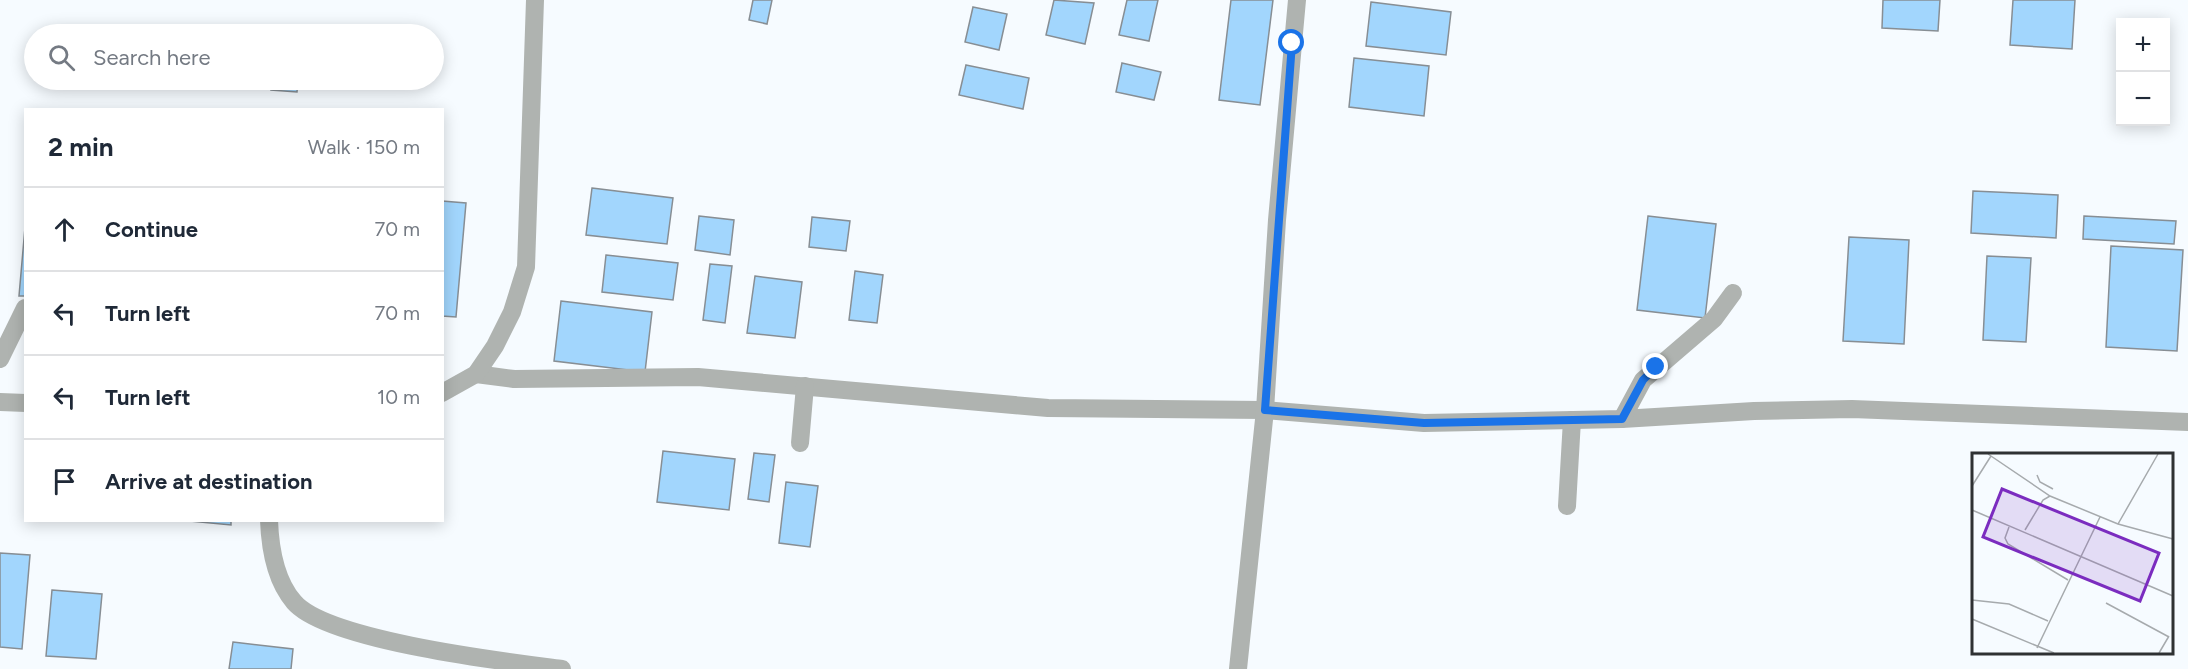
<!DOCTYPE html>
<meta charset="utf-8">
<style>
body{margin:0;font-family:Figtree,sans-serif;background:#f2f2f3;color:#1f2937}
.controls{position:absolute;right:18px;top:18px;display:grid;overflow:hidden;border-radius:0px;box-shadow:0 3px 15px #0003}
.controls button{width:54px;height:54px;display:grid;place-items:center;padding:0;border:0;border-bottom:2px solid #e0e1e3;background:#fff;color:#1f2937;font:30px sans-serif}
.stop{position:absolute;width:18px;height:18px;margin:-14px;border:4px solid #1a73e8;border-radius:50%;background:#fff}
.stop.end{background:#1a73e8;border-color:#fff;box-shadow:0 2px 6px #0008}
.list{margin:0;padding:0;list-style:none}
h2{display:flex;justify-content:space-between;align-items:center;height:78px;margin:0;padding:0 24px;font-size:26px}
h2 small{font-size:20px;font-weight:400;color:#747a83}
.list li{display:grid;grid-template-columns:39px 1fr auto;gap:18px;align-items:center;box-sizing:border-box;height:84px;padding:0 24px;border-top:2px solid #e0e1e3}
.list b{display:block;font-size:22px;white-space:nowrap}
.list em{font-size:20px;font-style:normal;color:#747a83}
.icon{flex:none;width:33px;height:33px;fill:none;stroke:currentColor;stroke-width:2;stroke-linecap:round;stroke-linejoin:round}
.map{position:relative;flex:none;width:2188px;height:669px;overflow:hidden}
.search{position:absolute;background:#fff;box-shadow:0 3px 15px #0003;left:24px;top:24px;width:420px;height:66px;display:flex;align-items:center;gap:15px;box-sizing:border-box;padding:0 21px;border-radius:33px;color:#747a83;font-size:22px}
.panel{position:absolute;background:#fff;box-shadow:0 3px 15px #0003;left:24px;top:108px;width:420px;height:414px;border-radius:0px}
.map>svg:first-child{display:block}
</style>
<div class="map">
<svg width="2188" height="669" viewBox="0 0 2188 669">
<rect width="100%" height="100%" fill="#f6fbff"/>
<g fill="#a2d6fd" stroke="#878e94" stroke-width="1.5">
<polygon points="753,0 772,0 767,24 749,20"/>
<polygon points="1054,0 1094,3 1085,44 1046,35"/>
<polygon points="1127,0 1158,0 1149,41 1119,35"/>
<polygon points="1231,0 1273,0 1260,105 1219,100"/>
<polygon points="1883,0 1940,0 1938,31 1882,28"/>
<polygon points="2013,0 2075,0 2072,49 2010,45"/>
<polygon points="1371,2 1451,12 1446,55 1366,46"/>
<polygon points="973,7 1007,14 999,50 965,42"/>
<polygon points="1354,58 1429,66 1424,116 1349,107"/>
<polygon points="1122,63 1161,72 1154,100 1116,92"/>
<polygon points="966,65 1029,78 1023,109 959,95"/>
<polygon points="272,80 298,80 297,92 271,90"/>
<polygon points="592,188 673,198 667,244 586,235"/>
<polygon points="1973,191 2058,195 2056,238 1971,233"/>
<polygon points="442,201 466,203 456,317 442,316"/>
<polygon points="26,216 26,296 19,296"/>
<polygon points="699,216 734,220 730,255 695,250"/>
<polygon points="1648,216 1716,224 1705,318 1637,310"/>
<polygon points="2084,216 2176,221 2174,244 2083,239"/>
<polygon points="812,217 850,221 846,251 809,247"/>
<polygon points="1849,237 1909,240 1904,344 1843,341"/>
<polygon points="2111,246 2183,250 2177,351 2106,347"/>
<polygon points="606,255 678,263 673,300 602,292"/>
<polygon points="1987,256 2031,258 2026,342 1983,340"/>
<polygon points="710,264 732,266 725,323 703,320"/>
<polygon points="855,271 883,275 877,323 849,320"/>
<polygon points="755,276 802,282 795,338 747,333"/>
<polygon points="561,301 652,312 645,372 554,361"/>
<polygon points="663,451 735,459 729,510 657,502"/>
<polygon points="754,453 775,455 769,502 748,499"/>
<polygon points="786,482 818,486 810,547 779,543"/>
<polygon points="179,520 231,520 231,525"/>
<polygon points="0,553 30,555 22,649 0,647"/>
<polygon points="52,590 102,594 96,659 46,656"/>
<polygon points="233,642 293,649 291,669 229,669"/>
</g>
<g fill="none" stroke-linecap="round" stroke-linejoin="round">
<g stroke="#afb3b0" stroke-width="18">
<polyline points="0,359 25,308"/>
<polyline points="476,374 514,379 698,377 1048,408 1265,410 1424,423 1622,419 1754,411 1852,409 2188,422"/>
<polyline points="442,393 476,374 495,346 512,312 526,267 535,0"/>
<polyline points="0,402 26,403"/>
<polyline points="1622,419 1643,380 1714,319 1733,293"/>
<polyline points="800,443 805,386"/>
<polyline points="1567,506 1572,420"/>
<path d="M269,520C270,548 275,580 294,602C327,641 508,662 562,669"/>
<polyline points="1238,669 1265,410 1277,220 1297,0"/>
</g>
</g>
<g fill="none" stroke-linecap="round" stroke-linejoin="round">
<polyline stroke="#1a73e8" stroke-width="8" points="1292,43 1265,410 1424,423 1622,419 1643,380 1656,367"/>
</g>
<g transform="translate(1972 453)">
<rect width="201" height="201" fill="#f6fbff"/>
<path fill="none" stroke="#a6aaad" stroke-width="1.5" d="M16,1L78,43L146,71L201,86M65,22L68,29L81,36M0,33L19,3M0,57L201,143M146,71L186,1M37,74L33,85L36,91L96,127M53,77L71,47L78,43M0,147L37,151L76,168M134,150L197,184M0,166L82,200M65,195L128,64M187,200L197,183"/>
<path fill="#7b2cbf" fill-opacity="0.15" stroke="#7b2cbf" stroke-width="3" d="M30,36L187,100L168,148L11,84Z"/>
<rect width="201" height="201" fill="none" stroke="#2e3133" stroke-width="3"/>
</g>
</svg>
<div class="controls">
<button>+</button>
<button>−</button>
</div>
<div class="stop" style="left:1292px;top:43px"></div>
<div class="stop end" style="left:1656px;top:367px"></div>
<div class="search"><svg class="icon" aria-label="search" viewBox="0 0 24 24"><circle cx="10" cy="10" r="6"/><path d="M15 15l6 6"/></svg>Search here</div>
<section class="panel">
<h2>2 min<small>Walk · 150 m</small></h2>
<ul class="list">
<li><svg class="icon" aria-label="ahead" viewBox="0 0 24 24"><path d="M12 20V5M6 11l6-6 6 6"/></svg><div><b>Continue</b></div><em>70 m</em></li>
<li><svg class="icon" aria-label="left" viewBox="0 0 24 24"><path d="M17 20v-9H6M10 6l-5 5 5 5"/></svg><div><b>Turn left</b></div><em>70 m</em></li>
<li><svg class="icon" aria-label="left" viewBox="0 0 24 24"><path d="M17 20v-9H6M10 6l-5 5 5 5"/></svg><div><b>Turn left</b></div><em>10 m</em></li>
<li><svg class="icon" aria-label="arrive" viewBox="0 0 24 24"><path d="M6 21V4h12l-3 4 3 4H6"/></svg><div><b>Arrive at destination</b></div></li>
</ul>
</section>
</div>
